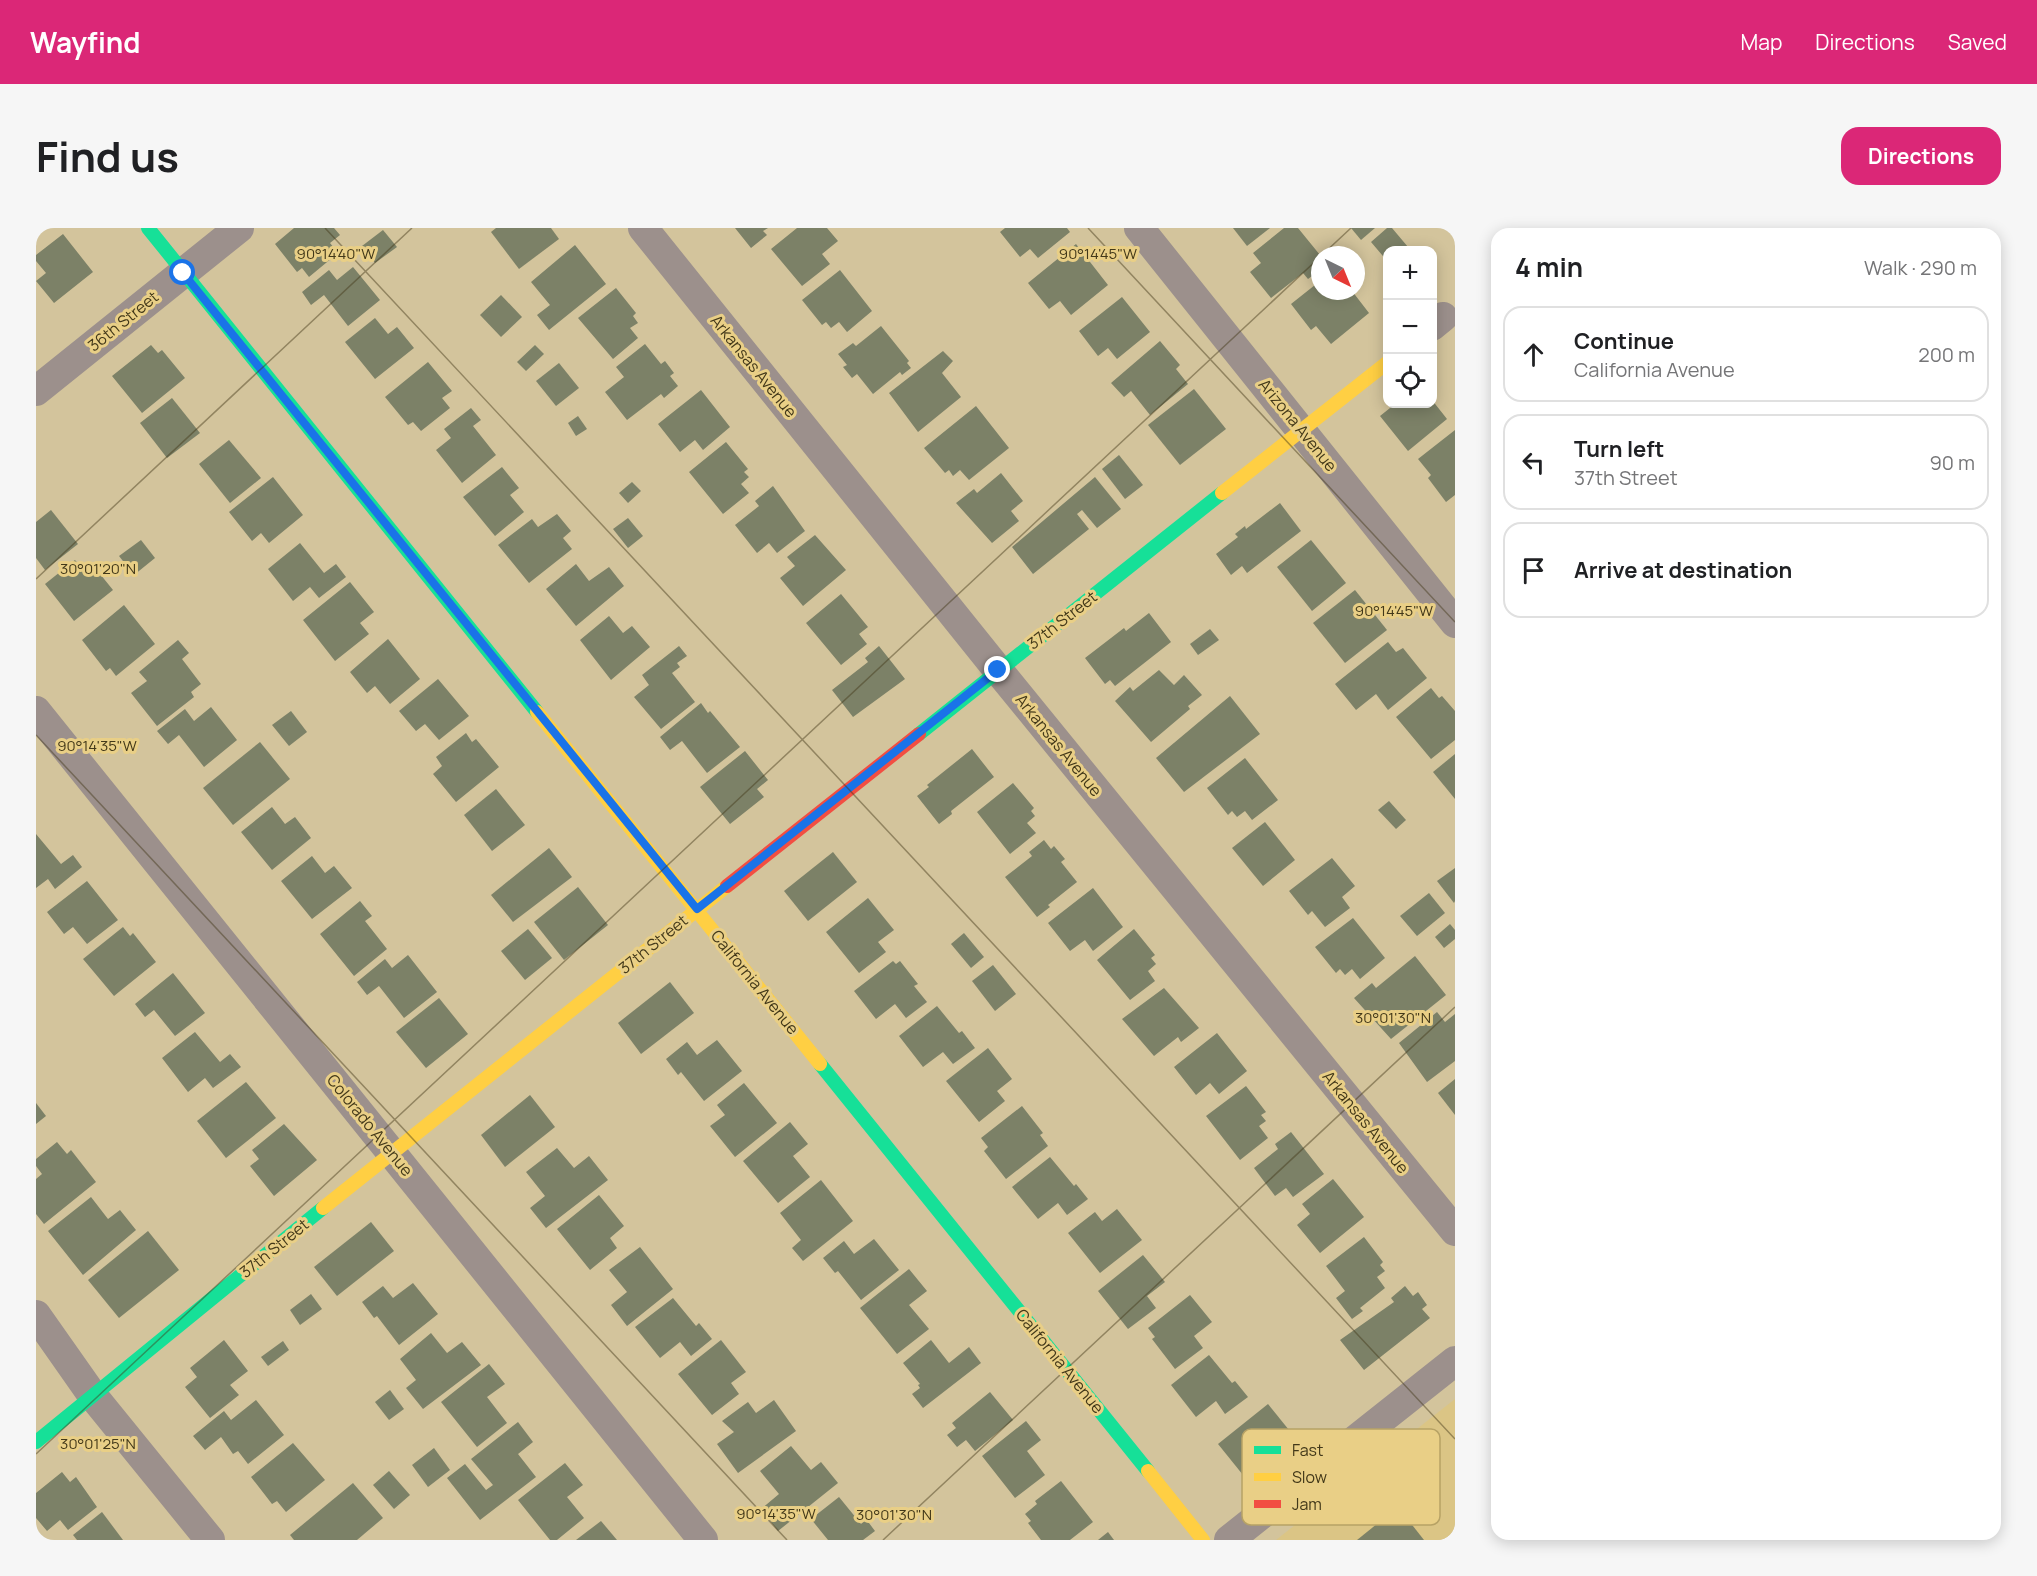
<!DOCTYPE html>
<meta charset="utf-8">
<style>
body{margin:0;font-family:Manrope,sans-serif;background:#f6f6f6;color:#202124}
.controls{position:absolute;right:18px;top:18px;display:grid;overflow:hidden;border-radius:12px;box-shadow:0 3px 15px #0003}
.controls button{width:54px;height:54px;display:grid;place-items:center;padding:0;border:0;border-bottom:2px solid #e0e0e0;background:#fff;color:#202124;font:30px sans-serif}
.compass{position:absolute;left:1275px;top:18px;width:54px;height:54px;border-radius:50%;background:#fff;box-shadow:0 3px 15px #0003;rotate:137deg}
.stop{position:absolute;width:18px;height:18px;margin:-14px;border:4px solid #1a73e8;border-radius:50%;background:#fff}
.stop.end{background:#1a73e8;border-color:#fff;box-shadow:0 2px 6px #0008}
.list{margin:0;padding:0;list-style:none}
h2{display:flex;justify-content:space-between;align-items:center;height:78px;margin:0;padding:0 24px;font-size:26px}
h2 small{font-size:20px;font-weight:400;color:#757577}
.list li{display:grid;grid-template-columns:39px 1fr auto;gap:18px;align-items:center;box-sizing:border-box;height:96px;margin:0 12px 12px;padding:0 12px;border:2px solid #e0e0e0;border-radius:18px}
.list b{display:block;font-size:22px;white-space:nowrap}
.list p{margin:0;font-size:20px;white-space:nowrap;color:#757577}
.list em{font-size:20px;font-style:normal;color:#757577}
.icon{flex:none;width:33px;height:33px;fill:none;stroke:currentColor;stroke-width:2;stroke-linecap:round;stroke-linejoin:round}
.map{position:relative;flex:none;width:1419px;height:1312px;overflow:hidden;border-radius:18px}
header{display:flex;align-items:center;gap:36px;box-sizing:border-box;height:84px;padding:0 30px;background:#db2777;color:#fff}
header strong{font-size:28px}
nav{display:flex;gap:33px;margin-inline-start:auto;font-size:21px}
.intro{display:flex;align-items:center;justify-content:space-between;box-sizing:border-box;height:144px;padding:0 36px}
h1{margin:0;font-size:42px}
.button{padding:15px 27px;border-radius:18px;background:#db2777;color:#fff;font-size:21px;font-weight:700}
main{display:flex;gap:36px;padding:0 36px}
aside{flex:1;background:#fff;border-radius:18px;box-shadow:0 3px 15px #0003}
.map>svg:first-child{display:block}
</style>
<header>
<strong>Wayfind</strong>
<nav><a>Map</a><a>Directions</a><a>Saved</a></nav>
</header>
<div class="intro"><h1>Find us</h1><a class="button">Directions</a></div>
<main>
<div class="map">
<svg width="1419" height="1312" viewBox="0 0 1419 1312">
<rect width="100%" height="100%" fill="#d3c49c"/>
<polygon fill="#dbc585" points="1419,1171 1419,1312 1240,1312"/>
<g fill="#7c8167">
<polygon points="258,0 298,0 304,7 294,15 302,25 273,49 266,40 261,44 239,16"/>
<polygon points="460,0 515,0 523,11 483,41 455,4"/>
<polygon points="699,0 732,0 727,3 731,7 715,20"/>
<polygon points="761,0 791,0 802,13 786,26 794,36 766,58 735,21"/>
<polygon points="969,0 1031,0 1034,4 1002,30 994,21 984,29 964,4"/>
<polygon points="1197,0 1234,0 1211,18"/>
<polygon points="1248,0 1262,0 1284,27 1284,42 1272,51 1267,45 1235,70 1214,44 1225,35 1217,25"/>
<polygon points="1315,0 1339,0 1325,12"/>
<polygon points="1351,0 1356,0 1372,19 1368,22 1352,22 1352,34 1335,14"/>
<polygon points="347,2 361,19 339,35 326,18"/>
<polygon points="27,6 57,44 18,75 0,53 10,45 0,33 0,27"/>
<polygon points="1040,16 1072,57 1035,87 1024,73 1013,81 992,55"/>
<polygon points="539,17 570,56 513,102 501,87 514,77 495,54"/>
<polygon points="317,39 344,72 312,98 288,67 275,77 266,64 293,42 301,52"/>
<polygon points="804,42 836,83 811,104 803,94 795,100 790,94 786,97 766,72"/>
<polygon points="1284,53 1284,63 1316,63 1333,85 1295,116 1280,98 1275,102 1255,76"/>
<polygon points="580,60 600,85 597,88 602,95 594,100 602,110 577,131 542,90"/>
<polygon points="465,67 486,89 465,109 444,87"/>
<polygon points="1086,69 1114,104 1081,131 1072,120 1062,128 1043,103"/>
<polygon points="339,90 352,106 361,99 378,120 339,151 309,114"/>
<polygon points="845,98 873,133 871,135 875,140 866,147 864,144 837,166 821,146 816,150 807,139 811,137 802,126 817,115 820,118"/>
<polygon points="1124,113 1144,137 1140,141 1152,156 1114,187 1095,163 1088,169 1075,155"/>
<polygon points="609,116 625,136 629,133 638,145 634,148 642,158 628,170 625,166 591,192 569,164 588,149 580,139"/>
<polygon points="115,117 122,125 126,122 149,150 106,185 76,148"/>
<polygon points="499,117 508,126 490,143 481,134"/>
<polygon points="907,123 917,133 906,145 925,169 882,204 853,165"/>
<polygon points="392,134 416,163 406,170 414,180 385,203 377,194 372,197 349,169"/>
<polygon points="523,135 543,160 520,178 500,153"/>
<polygon points="1158,161 1190,201 1144,237 1112,197"/>
<polygon points="665,162 694,199 667,222 659,212 644,224 622,196"/>
<polygon points="136,170 164,205 131,230 104,195"/>
<polygon points="1396,172 1411,191 1372,223 1344,188 1359,176 1396,176"/>
<polygon points="940,178 973,220 933,252 924,242 917,248 913,242 909,245 888,220"/>
<polygon points="435,180 445,192 437,198 460,227 426,255 400,222 415,210 408,201"/>
<polygon points="542,188 551,201 540,208 532,195"/>
<polygon points="1419,202 1419,267 1410,274 1392,250 1395,247 1382,231"/>
<polygon points="193,212 225,250 194,275 163,236"/>
<polygon points="690,214 712,241 708,244 713,249 705,256 713,265 687,286 653,244"/>
<polygon points="1083,227 1107,257 1089,271 1066,241"/>
<polygon points="466,239 483,260 474,267 488,284 459,308 427,269"/>
<polygon points="965,245 987,273 975,283 983,293 956,315 920,275 938,261 941,265"/>
<polygon points="237,249 267,287 233,315 225,305 216,313 193,284"/>
<polygon points="1059,249 1085,281 1061,300 1046,282 1041,286 1053,301 997,346 976,319"/>
<polygon points="596,254 605,263 592,275 583,265"/>
<polygon points="737,258 769,303 741,325 733,315 721,325 699,297 723,278 719,273"/>
<polygon points="1244,275 1265,303 1211,345 1206,338 1195,347 1180,326 1202,309 1199,306 1209,298 1210,301"/>
<polygon points="15,282 42,316 9,342 0,330 0,294"/>
<polygon points="521,286 535,303 527,310 536,321 493,355 462,317 496,291 502,299"/>
<polygon points="592,290 607,308 592,320 577,301"/>
<polygon points="779,307 810,342 767,378 744,350 759,338 751,329"/>
<polygon points="105,312 119,330 98,347 83,328"/>
<polygon points="1275,312 1310,355 1276,383 1241,339"/>
<polygon points="264,315 288,345 300,336 310,349 283,370 274,359 257,373 232,341"/>
<polygon points="39,332 52,348 60,341 77,362 38,393 9,356"/>
<polygon points="540,336 553,353 573,339 588,358 540,398 510,361"/>
<polygon points="314,354 338,384 324,395 333,406 299,433 267,392"/>
<polygon points="1319,362 1351,402 1309,435 1277,395"/>
<polygon points="805,366 832,399 823,406 831,416 805,437 770,395"/>
<polygon points="88,377 119,416 80,448 74,440 70,443 46,412"/>
<polygon points="1113,385 1135,414 1079,458 1074,452 1069,456 1049,430 1088,400 1090,403"/>
<polygon points="573,388 587,405 596,398 614,419 575,452 544,412"/>
<polygon points="1174,401 1183,412 1162,427 1154,416"/>
<polygon points="352,411 384,451 354,476 339,458 331,465 314,444"/>
<polygon points="142,412 153,425 146,431 165,456 155,464 158,469 121,498 95,465 111,453 103,444"/>
<polygon points="1352,414 1360,424 1367,420 1391,450 1352,482 1340,466 1320,482 1299,456"/>
<polygon points="643,418 651,428 641,435 644,439 636,445 659,474 625,501 598,469 613,457 606,447"/>
<polygon points="843,418 869,451 817,489 796,462 832,434 829,430"/>
<polygon points="1123,442 1138,457 1148,447 1166,467 1152,478 1154,481 1115,514 1079,473 1094,459 1097,463"/>
<polygon points="402,451 433,488 403,512 389,496 380,503 363,483"/>
<polygon points="1395,460 1403,470 1406,468 1419,483 1419,512 1395,531 1360,489"/>
<polygon points="1194,468 1224,506 1148,564 1120,530"/>
<polygon points="665,475 672,485 674,483 704,519 671,545 646,513 634,522 624,509"/>
<polygon points="175,479 201,512 168,539 143,507 132,516 121,503 149,481 158,493"/>
<polygon points="255,483 271,504 253,518 236,497"/>
<polygon points="430,505 436,514 440,511 463,539 420,574 397,546 406,538 400,529"/>
<polygon points="224,514 254,551 197,597 167,560"/>
<polygon points="936,521 958,549 915,583 916,586 903,596 881,568 893,559 891,557"/>
<polygon points="709,523 732,552 721,561 728,569 694,596 664,559"/>
<polygon points="1419,526 1419,571 1397,544"/>
<polygon points="1209,530 1242,572 1216,592 1209,583 1201,589 1196,583 1192,587 1171,560"/>
<polygon points="977,555 998,580 995,583 999,588 991,595 1000,605 974,626 941,584"/>
<polygon points="460,561 489,597 456,623 428,587"/>
<polygon points="1353,573 1370,592 1360,601 1342,582"/>
<polygon points="236,579 249,596 259,589 275,610 236,642 205,604"/>
<polygon points="1229,594 1259,632 1227,658 1196,620"/>
<polygon points="0,606 25,636 37,627 46,639 19,661 12,651 0,660"/>
<polygon points="1008,612 1015,621 1018,618 1029,631 1025,634 1041,654 1012,677 1014,679 1001,689 969,649 996,628 993,624"/>
<polygon points="513,620 536,649 477,694 455,667"/>
<polygon points="797,624 821,654 772,693 748,663"/>
<polygon points="276,628 289,645 298,638 316,660 276,691 245,653"/>
<polygon points="1296,630 1319,658 1306,669 1314,680 1289,699 1276,683 1272,687 1253,663"/>
<polygon points="1419,640 1419,673 1418,675 1401,653"/>
<polygon points="51,653 82,692 51,716 37,699 28,706 11,684"/>
<polygon points="542,659 572,697 528,732 498,694"/>
<polygon points="1057,660 1087,699 1057,723 1049,712 1034,723 1012,695"/>
<polygon points="1393,665 1409,685 1381,708 1364,688"/>
<polygon points="832,670 858,702 842,714 850,724 823,745 790,704"/>
<polygon points="324,673 336,688 329,693 351,721 318,748 284,706"/>
<polygon points="1317,690 1349,730 1324,751 1316,741 1309,747 1304,741 1300,745 1279,719"/>
<polygon points="1414,696 1419,702 1419,711 1408,720 1399,709"/>
<polygon points="87,699 94,708 97,705 120,734 78,768 47,731"/>
<polygon points="492,701 516,730 489,752 465,723"/>
<polygon points="1098,701 1119,727 1115,730 1120,736 1112,743 1119,753 1094,772 1061,732"/>
<polygon points="928,705 948,729 935,740 915,716"/>
<polygon points="372,727 401,764 368,790 343,758 331,767 321,754 349,731 356,740"/>
<polygon points="1379,728 1410,767 1355,811 1318,770 1336,755 1340,760"/>
<polygon points="857,733 860,736 864,733 882,756 878,758 891,774 870,790 859,776 840,791 818,763"/>
<polygon points="957,737 980,766 959,783 936,753"/>
<polygon points="137,745 169,785 139,808 118,782 109,789 99,776"/>
<polygon points="634,754 658,785 605,826 582,795"/>
<polygon points="1128,760 1163,800 1145,814 1142,809 1118,828 1086,791"/>
<polygon points="403,770 432,806 390,840 360,804"/>
<polygon points="901,778 923,805 926,803 939,820 917,836 907,824 887,839 863,808"/>
<polygon points="1401,784 1409,794 1419,786 1419,833 1391,854 1363,815"/>
<polygon points="159,804 184,834 194,826 205,839 177,860 169,850 152,864 126,830"/>
<polygon points="1181,805 1211,843 1183,866 1174,855 1160,867 1138,839"/>
<polygon points="681,812 706,843 668,873 645,844 642,847 630,831 651,814 661,827"/>
<polygon points="952,820 976,851 961,863 969,873 943,894 910,853"/>
<polygon points="1419,851 1419,887 1402,865"/>
<polygon points="210,854 240,890 190,930 161,893"/>
<polygon points="708,855 741,895 699,929 674,898 689,887 681,877"/>
<polygon points="1210,858 1230,884 1225,887 1230,893 1223,898 1232,910 1204,932 1170,888"/>
<polygon points="494,867 519,899 469,939 445,907"/>
<polygon points="0,875 10,888 0,896"/>
<polygon points="986,878 1007,905 1004,907 1012,918 970,951 948,923 952,919 945,910"/>
<polygon points="754,894 772,916 757,928 774,949 742,975 707,933"/>
<polygon points="248,896 281,932 238,968 214,938 223,931 216,922"/>
<polygon points="1255,904 1288,946 1257,969 1250,960 1239,968 1218,940 1242,921 1239,916"/>
<polygon points="21,914 31,926 35,922 60,954 8,996 0,986 0,951 6,946 0,938 0,931"/>
<polygon points="521,920 538,940 553,928 572,952 510,1000 494,980 509,968 490,944"/>
<polygon points="1014,929 1038,958 1040,956 1052,971 1031,987 1022,975 1002,991 976,959"/>
<polygon points="1297,951 1328,989 1284,1025 1261,997 1274,986 1266,976"/>
<polygon points="785,952 817,993 767,1033 756,1020 765,1012 744,985"/>
<polygon points="563,967 588,998 574,1010 581,1020 554,1042 521,1001"/>
<polygon points="55,969 72,991 84,982 100,1002 47,1047 12,1003"/>
<polygon points="1081,981 1106,1012 1064,1045 1032,1005 1059,984 1066,993"/>
<polygon points="335,994 358,1023 301,1068 278,1039"/>
<polygon points="112,1003 143,1042 83,1090 52,1052"/>
<polygon points="1328,1009 1347,1034 1344,1037 1349,1043 1341,1049 1349,1060 1324,1080 1327,1083 1316,1091 1300,1070 1309,1063 1290,1038"/>
<polygon points="838,1011 863,1042 825,1072 802,1043 799,1045 787,1030 808,1013 818,1026"/>
<polygon points="604,1019 637,1061 591,1098 575,1077 591,1064 573,1042"/>
<polygon points="1107,1027 1129,1054 1111,1068 1120,1080 1092,1101 1062,1063"/>
<polygon points="873,1041 891,1063 873,1077 893,1101 861,1126 824,1080"/>
<polygon points="377,1055 402,1086 363,1117 341,1088 338,1090 326,1074 347,1058 357,1070"/>
<polygon points="1369,1058 1377,1068 1382,1064 1391,1077 1386,1081 1394,1090 1328,1142 1304,1112 1358,1074 1355,1070"/>
<polygon points="275,1066 286,1081 264,1097 254,1082"/>
<polygon points="1154,1067 1176,1094 1158,1108 1167,1120 1139,1141 1116,1111 1119,1109 1112,1100"/>
<polygon points="637,1070 660,1098 663,1095 676,1111 655,1128 644,1114 624,1130 599,1099"/>
<polygon points="395,1105 411,1125 426,1114 445,1137 387,1181 370,1160 380,1152 364,1131"/>
<polygon points="188,1112 212,1143 194,1157 203,1167 174,1190 149,1159 161,1149 154,1140"/>
<polygon points="685,1112 710,1144 695,1155 703,1166 676,1187 642,1146"/>
<polygon points="895,1112 913,1135 933,1119 945,1135 887,1180 876,1166 884,1160 882,1157 884,1156 867,1135"/>
<polygon points="247,1113 253,1122 232,1138 225,1129"/>
<polygon points="1173,1127 1196,1155 1199,1153 1212,1169 1189,1186 1180,1173 1160,1189 1135,1157"/>
<polygon points="453,1136 469,1156 451,1169 471,1195 441,1219 405,1174"/>
<polygon points="354,1162 368,1181 353,1192 339,1174"/>
<polygon points="954,1164 977,1192 939,1223 930,1212 921,1219 911,1207 920,1200 916,1195"/>
<polygon points="220,1172 248,1207 212,1236 202,1223 197,1226 185,1209 169,1222 157,1208 188,1183 195,1192"/>
<polygon points="738,1172 760,1203 702,1245 681,1216 698,1204 686,1193 712,1174 720,1185"/>
<polygon points="1232,1176 1257,1207 1207,1247 1182,1216"/>
<polygon points="990,1193 1005,1212 991,1223 1009,1247 979,1270 946,1228"/>
<polygon points="482,1194 497,1214 482,1226 500,1249 444,1292 411,1250 429,1236 450,1262 457,1257 435,1231"/>
<polygon points="257,1215 289,1252 250,1284 241,1273 236,1276 215,1249"/>
<polygon points="755,1218 775,1242 785,1234 802,1255 742,1303 725,1281 743,1266 724,1243"/>
<polygon points="398,1220 414,1242 392,1259 376,1237"/>
<polygon points="529,1235 547,1257 531,1269 548,1290 521,1312 514,1312 482,1272"/>
<polygon points="353,1243 374,1267 358,1281 337,1257"/>
<polygon points="26,1244 34,1254 40,1249 61,1279 32,1302 24,1292 11,1303 0,1290 0,1265"/>
<polygon points="1025,1253 1057,1294 1034,1312 1005,1312 992,1295 995,1293 989,1286 1001,1276 999,1273"/>
<polygon points="317,1255 347,1290 321,1312 258,1312 254,1307"/>
<polygon points="803,1269 825,1296 830,1291 839,1303 827,1312 792,1312 775,1291"/>
<polygon points="1362,1279 1388,1312 1321,1312"/>
<polygon points="66,1284 87,1312 41,1312 37,1307"/>
<polygon points="565,1293 581,1312 540,1312"/>
<polygon points="1072,1304 1078,1312 1062,1312"/>
</g>
<g fill="none" stroke-linecap="round" stroke-linejoin="round">
<g stroke="#9c908c" stroke-width="30">
<polyline points="607,0 962,442 1419,1003"/>
<polyline points="1103,0 1419,395"/>
<polyline points="1396,98 1407,89"/>
<polyline points="0,163 203,0"/>
<polyline points="0,483 667,1312"/>
<polyline points="0,1087 57,1168 174,1312"/>
<polyline points="1193,1312 1419,1133"/>
</g>
<g stroke="#16e098" stroke-width="14">
<polyline points="112,0 501,484"/>
<polyline points="883,506 1186,265"/>
<polyline points="784,836 1112,1243"/>
<polyline points="0,1214 287,980"/>
</g>
<g stroke="#ffcf43" stroke-width="14">
<polyline points="1186,265 1352,134"/>
<polyline points="501,484 784,836"/>
<polyline points="287,980 691,658"/>
<polyline points="1112,1243 1167,1312"/>
</g>
<polyline stroke="#f24e42" stroke-width="14" points="691,658 883,506"/>
</g>
<g fill="none" stroke-linecap="round" stroke-linejoin="round">
<polyline stroke="#1a73e8" stroke-width="8" points="147,45 661,681 962,442"/>
</g>
<path fill="none" stroke="#423819" stroke-width="1.5" stroke-opacity="0.45" d="M289,0L1419,1211M1052,0L1419,394M1286,27L1315,0M0,351L376,0M0,507L751,1312M0,1226L1284,29M847,1312L1419,779"/>
<g text-anchor="middle" dominant-baseline="central" stroke-width="6" stroke-linejoin="round" paint-order="stroke">
<g font-size="16" fill="#423819" stroke="#e9cf86">
<text transform="translate(87 93) rotate(-39)">36th Street</text>
<text transform="translate(718 138) rotate(51)">Arkansas Avenue</text>
<text transform="translate(1262 197) rotate(51)">Arizona Avenue</text>
<text transform="translate(1026 392) rotate(-38)">37th Street</text>
<text transform="translate(1023 517) rotate(51)">Arkansas Avenue</text>
<text transform="translate(617 716) rotate(-39)">37th Street</text>
<text transform="translate(719 754) rotate(51)">California Avenue</text>
<text transform="translate(1330 894) rotate(51)">Arkansas Avenue</text>
<text transform="translate(334 897) rotate(51)">Colorado Avenue</text>
<text transform="translate(238 1020) rotate(-39)">37th Street</text>
<text transform="translate(1024 1133) rotate(51)">California Avenue</text>
</g>
</g>
<rect x="1206" y="1201" width="198" height="96" rx="9" fill="#e9cf86" stroke="#b7a265" stroke-width="1.5"/>
<rect x="1218" y="1218" width="27" height="8" fill="#16e098"/>
<rect x="1218" y="1245" width="27" height="8" fill="#ffcf43"/>
<rect x="1218" y="1272" width="27" height="8" fill="#f24e42"/>
<g font-size="16" fill="#423819">
<text x="1256" y="1228">Fast</text>
<text x="1256" y="1255">Slow</text>
<text x="1256" y="1282">Jam</text>
</g>
<g font-size="15" text-anchor="middle" fill="#423819" stroke="#e9cf86" stroke-width="6" stroke-linejoin="round" paint-order="stroke">
<text x="300" y="31">90°14'40"W</text>
<text x="1062" y="31">90°14'45"W</text>
<text x="62" y="346">30°01'20"N</text>
<text x="1358" y="388">90°14'45"W</text>
<text x="61" y="523">90°14'35"W</text>
<text x="1357" y="795">30°01'30"N</text>
<text x="62" y="1221">30°01'25"N</text>
<text x="740" y="1291">90°14'35"W</text>
<text x="858" y="1292">30°01'30"N</text>
</g>
</svg>
<div class="controls">
<button>+</button>
<button>−</button>
<button><svg class="icon" aria-label="locate" viewBox="0 0 24 24"><circle cx="12" cy="12" r="6"/><path d="M12 2v4M12 18v4M2 12h4M18 12h4"/></svg></button>
</div>
<svg class="compass" viewBox="-18 -18 36 36"><path d="M0-13l5 13h-10z" fill="#e53935"/><path d="M0 13l5-13h-10z" fill="#757577"/></svg>
<div class="stop" style="left:147px;top:45px"></div>
<div class="stop end" style="left:962px;top:442px"></div>
</div>
<aside>
<h2>4 min<small>Walk · 290 m</small></h2>
<ul class="list">
<li><svg class="icon" aria-label="ahead" viewBox="0 0 24 24"><path d="M12 20V5M6 11l6-6 6 6"/></svg><div><b>Continue</b><p>California Avenue</p></div><em>200 m</em></li>
<li><svg class="icon" aria-label="left" viewBox="0 0 24 24"><path d="M17 20v-9H6M10 6l-5 5 5 5"/></svg><div><b>Turn left</b><p>37th Street</p></div><em>90 m</em></li>
<li><svg class="icon" aria-label="arrive" viewBox="0 0 24 24"><path d="M6 21V4h12l-3 4 3 4H6"/></svg><div><b>Arrive at destination</b></div></li>
</ul>
</aside>
</main>
